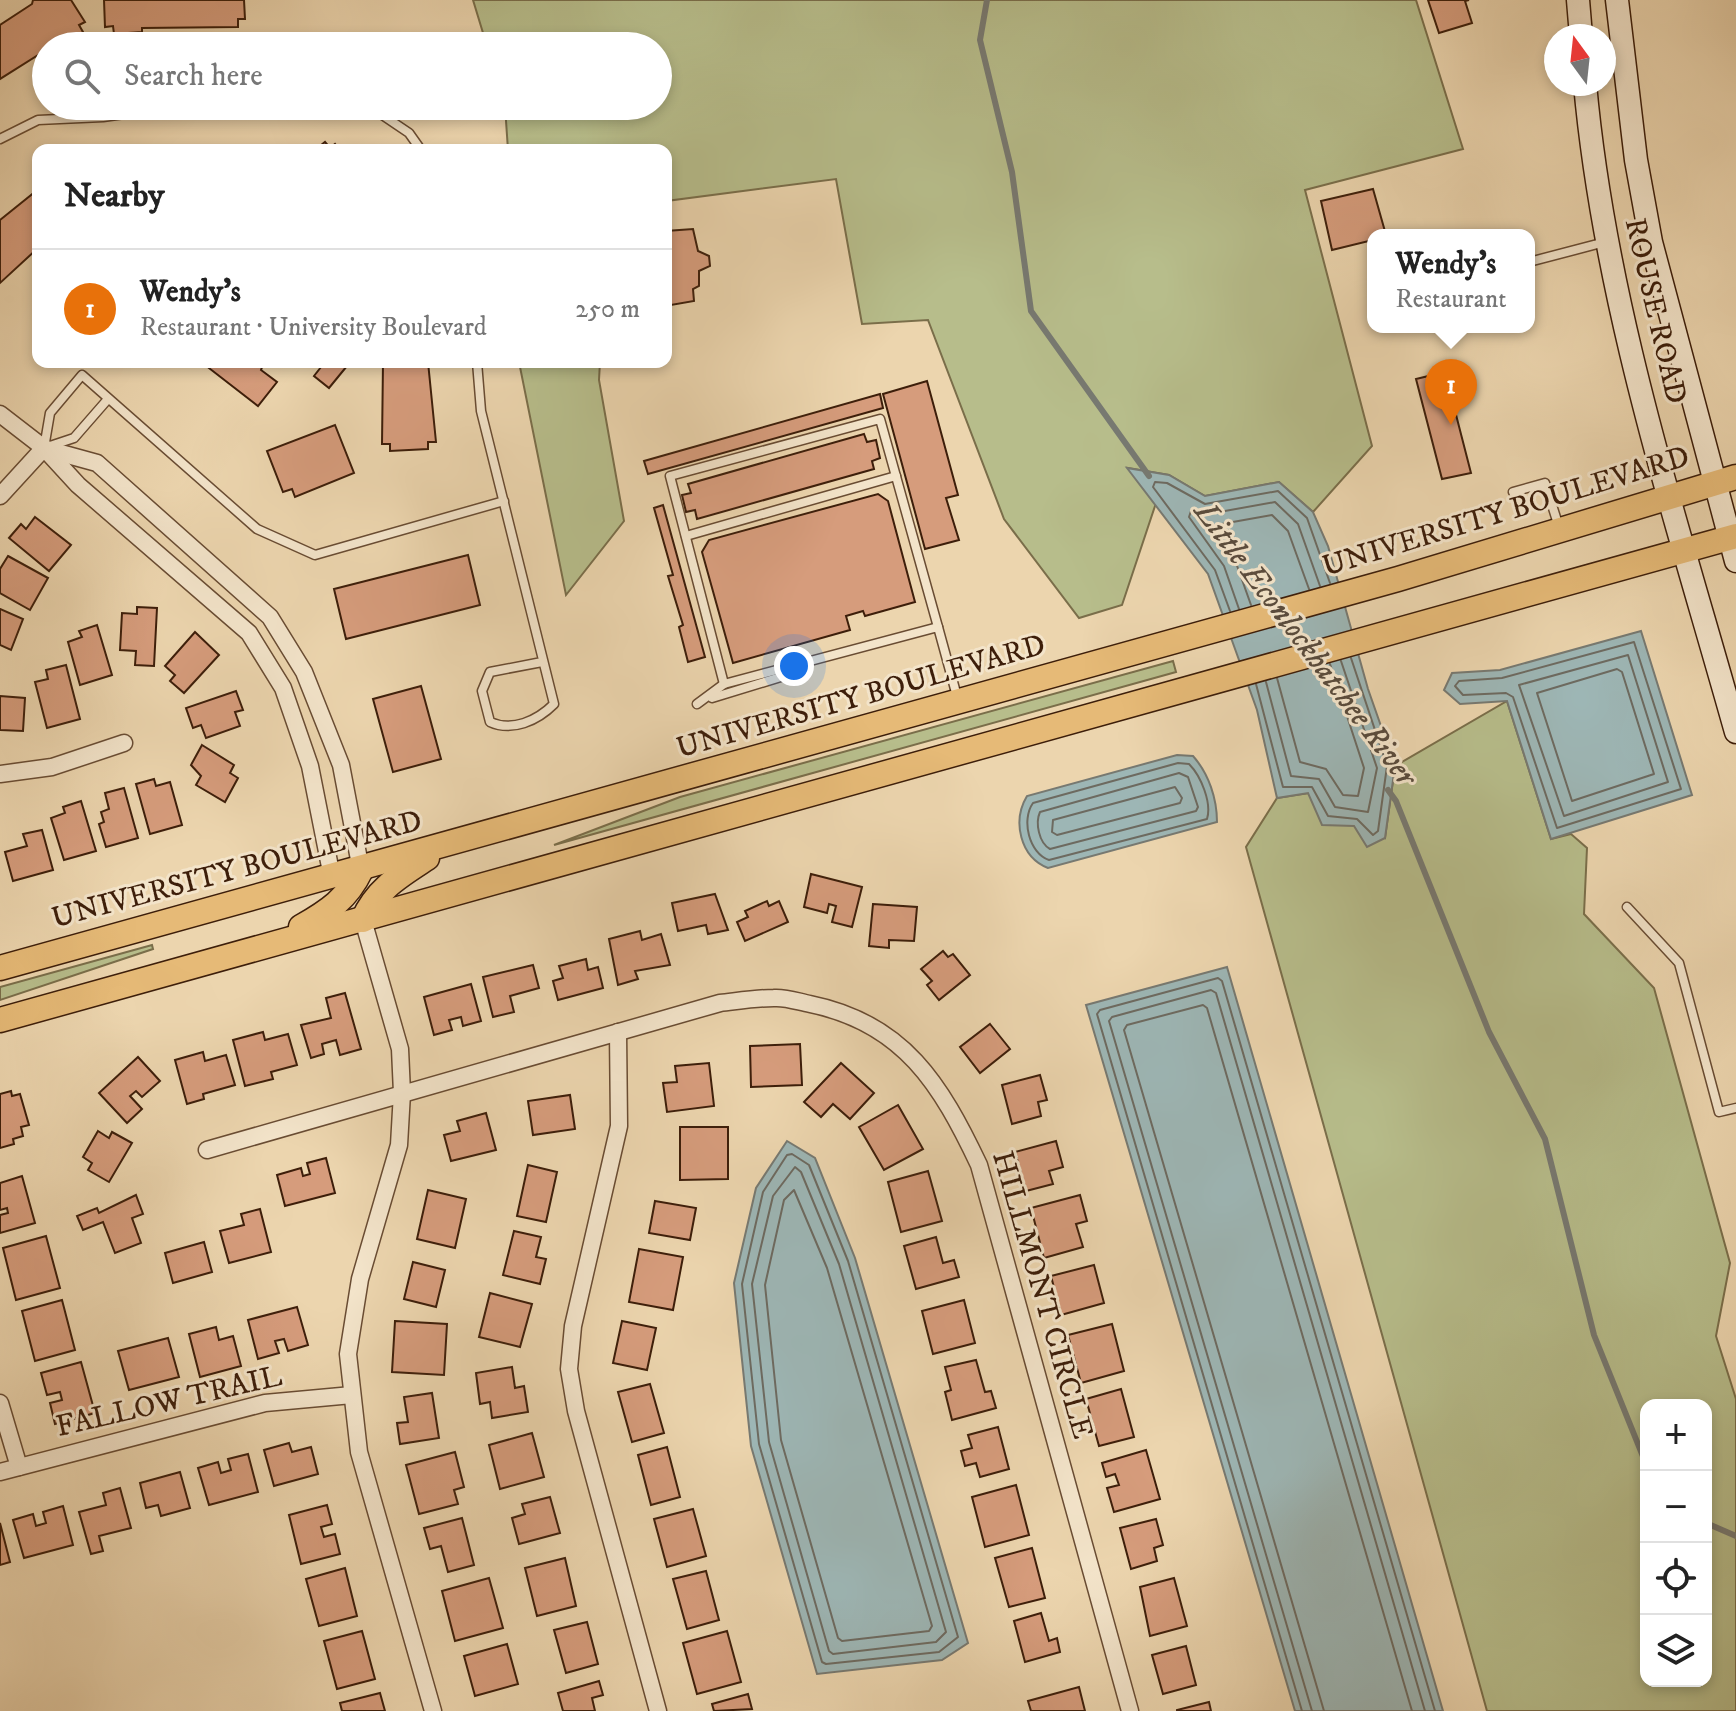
<!DOCTYPE html>
<meta charset="utf-8">
<style>
body{margin:0;font-family:"IM FELL DW Pica",serif;background:#f2f2f2;color:#222}
.controls{position:absolute;right:24px;bottom:24px;display:grid;overflow:hidden;border-radius:16px;box-shadow:0 4px 12px #0003}
.controls button{width:72px;height:72px;display:grid;place-items:center;padding:0;border:0;border-bottom:2px solid #e0e0e0;background:#fff;color:#222;font:40px sans-serif}
.compass{position:absolute;left:1544px;top:24px;width:72px;height:72px;border-radius:50%;background:#fff;box-shadow:0 4px 12px #0003;rotate:345deg}
.you{position:absolute;left:794px;top:666px;width:28px;height:28px;margin:-20px;border:6px solid #fff;border-radius:50%;background:#1a73e8;box-shadow:0 0 0 12px #1a73e833}
.badge{display:grid;place-items:center;width:52px;height:52px;border-radius:50%;background:#1a73e8;color:#fff;font-size:26px;font-weight:700}
.pin{position:absolute;translate:-50% -66px;filter:drop-shadow(0 2px 4px #0008)}
.pin::after{content:'';position:absolute;top:42px;width:28px;height:24px;background:inherit;clip-path:polygon(0 0,100% 0,50% 100%)}
.popup{position:absolute;left:1367px;top:229px;width:168px;height:104px;box-sizing:border-box;display:grid;place-content:center;border-radius:16px;background:#fff;filter:drop-shadow(0 2px 6px #0005);font-size:26px;white-space:nowrap;color:#767676}
.popup b{font-size:30px;color:#222}
.popup::after{content:'';position:absolute;left:50%;top:100%;margin-left:-16px;border:16px solid transparent;border-top-color:#fff}
.list{margin:0;padding:0;list-style:none}
h2{display:flex;justify-content:space-between;align-items:center;height:104px;margin:0;padding:0 32px;font-size:34px}
h2 small{font-size:26px;font-weight:400;color:#767676}
.list li{display:grid;grid-template-columns:52px 1fr auto;gap:24px;align-items:center;box-sizing:border-box;height:120px;padding:0 32px;border-top:2px solid #e0e0e0}
.list b{display:block;font-size:30px;white-space:nowrap}
.list p{margin:0;font-size:26px;white-space:nowrap;color:#767676}
.list em{font-size:26px;font-style:normal;color:#767676}
.icon{flex:none;width:44px;height:44px;fill:none;stroke:currentColor;stroke-width:2;stroke-linecap:round;stroke-linejoin:round}
.map{position:relative;flex:none;width:1736px;height:1711px;overflow:hidden}
.search{position:absolute;background:#fff;box-shadow:0 4px 12px #0003;left:32px;top:32px;width:640px;height:88px;display:flex;align-items:center;gap:20px;box-sizing:border-box;padding:0 28px;border-radius:44px;color:#767676;font-size:30px}
.panel{position:absolute;background:#fff;box-shadow:0 4px 12px #0003;left:32px;top:144px;width:640px;height:224px;border-radius:16px}
.map>svg:first-child{display:block}
</style>
<div class="map">
<svg width="1736" height="1711" viewBox="0 0 1736 1711">
<rect width="100%" height="100%" fill="#ecd5ae"/>
<filter id="stains"><feTurbulence type="fractalNoise" baseFrequency=".0025" numOctaves="4"/><feColorMatrix values="0 0 0 0 .2 0 0 0 0 .09 0 0 0 0 .02 0 0 0 .5 -.17"/></filter>
<radialGradient id="worn" r=".72"><stop offset=".6" stop-color="#630" stop-opacity="0"/><stop offset="1" stop-color="#630" stop-opacity=".3"/></radialGradient>
<g fill="#b7bd8b" stroke="#7a6e4a" stroke-width="2" fill-rule="evenodd">
<polygon points="473,0 1416,0 1463,149 1305,190 1372,446 1313,512 1279,482 1205,496 1169,475 1128,468 1156,503 1122,605 1079,618 1004,519 928,320 862,324 836,179 666,201 666,150 508,150 505,106 658,106 658,46 487,46"/>
<polygon points="519,362 600,362 599,380 624,521 566,595"/>
<polygon points="1173,661 1176,672 554,845 680,797"/>
<path d="M1507,701L1551,839L1571,834L1587,848L1584,914L1654,988L1730,1263L1716,1336L1736,1399V1711H1487L1246,847L1277,798L1309,793L1355,826L1385,838L1395,766ZM1646,1405H1706V1681H1646Z"/>
<polygon points="152,945 153,949 0,1000 0,987"/>
</g>
<g fill="#9db6b5" stroke="#777971" stroke-width="2">
<polygon points="1127,468 1169,475 1205,496 1279,482 1313,512 1328,546 1368,689 1395,766 1385,838 1367,847 1354,826 1322,825 1308,793 1277,798 1257,710 1208,574"/>
<polygon points="1641,631 1692,795 1551,839 1507,701 1460,704 1444,690 1452,673 1500,670"/>
<path d="M1177,755L1193,756C1209,774 1217,799 1217,822L1048,868C1020,857 1012,821 1027,796Z"/>
<polygon points="1227,967 1443,1711 1295,1711 1086,1005"/>
<polygon points="787,1141 815,1158 855,1258 968,1643 942,1660 817,1674 751,1446 734,1283 756,1188"/>
</g>
<g fill="none" stroke-linecap="round" stroke-linejoin="round">
<g stroke="#6d6a60" stroke-width="2">
<polyline points="1251,605 1235,560 1214,530 1216,525 1272,515 1288,531 1309,589"/>
<polyline points="1239,609 1224,566 1189,517 1191,511 1208,514 1275,502 1298,524 1320,586"/>
<polyline points="1230,611 1215,570 1153,487 1155,482 1167,483 1205,504 1278,491 1307,518 1330,583"/>
<polygon points="1634,642 1681,789 1557,828 1513,697 1506,693 1463,695 1455,686 1459,681 1502,678"/>
<polygon points="1628,655 1668,782 1564,816 1519,685"/>
<polygon points="1617,669 1622,672 1654,774 1572,801 1537,693"/>
<polyline points="1277,678 1300,762 1326,769 1343,795 1358,796 1364,768 1330,664"/>
<polyline points="1266,682 1291,776 1319,779 1335,807 1368,812 1377,768 1341,661"/>
<polyline points="1256,684 1283,787 1312,787 1328,816 1357,819 1373,835 1378,831 1387,766 1351,658"/>
<path d="M1178,763L1189,764C1201,776 1212,803 1207,819L1049,860C1029,853 1021,820 1033,803Z"/>
<path d="M1179,773L1188,777L1198,807L1196,811L1050,849C1039,843 1035,823 1040,812Z"/>
<polygon points="1175,787 1182,798 1180,803 1057,835 1052,832 1053,820"/>
<polygon points="792,1154 809,1165 848,1261 958,1637 939,1652 826,1664 822,1662 759,1444 742,1284 763,1192 787,1155"/>
<polygon points="795,1167 801,1172 839,1264 946,1632 936,1642 833,1654 829,1651 769,1442 752,1284 773,1196"/>
<polygon points="794,1190 827,1268 932,1626 929,1631 842,1641 838,1638 781,1440 765,1285 784,1200"/>
<polyline points="1302,1711 1097,1014 1100,1010 1218,978 1222,981 1435,1711"/>
<polyline points="1312,1711 1109,1021 1112,1017 1211,990 1216,993 1425,1711"/>
<polyline points="1324,1711 1124,1030 1127,1025 1203,1005 1207,1008 1412,1711"/>
</g>
<g stroke="#777971" stroke-width="6">
<polyline points="987,0 980,40 1012,172 1031,311 1149,476"/>
<polyline points="1388,790 1396,801 1489,1032 1545,1139 1594,1335 1646,1464"/>
<polyline points="1706,1523 1736,1536"/>
</g>
</g>
<g fill="#d69c7c" stroke="#3d1e0a" stroke-width="2">
<polygon points="71,0 85,22 79,25 83,32 60,46 57,43 46,46 46,50 0,79 0,25 32,4 33,0"/>
<polygon points="104,0 244,0 245,19 238,19 238,27 142,28 142,32 114,34 113,26 105,27"/>
<polygon points="1428,0 1469,0 1465,1 1472,23 1439,33"/>
<polygon points="325,142 330,148 335,144 340,150 315,150"/>
<polygon points="38,185 38,248 0,283 0,220 36,191 34,188"/>
<polygon points="1373,189 1386,235 1373,235 1373,240 1332,250 1321,201"/>
<polygon points="693,229 698,251 709,256 710,266 699,271 699,286 693,289 694,301 671,305 666,301 666,231"/>
<polygon points="208,362 264,362 261,370 277,382 258,406 205,365"/>
<polygon points="325,362 343,362 347,366 329,388 314,376"/>
<polygon points="383,362 428,362 436,442 428,442 428,449 390,451 390,444 382,444"/>
<polygon points="1445,372 1471,473 1442,479 1416,379"/>
<polygon points="927,381 958,495 946,498 959,540 925,549 883,394"/>
<polygon points="880,394 883,408 648,474 644,461"/>
<polygon points="335,425 354,473 295,497 292,489 283,492 267,451"/>
<polygon points="864,434 867,442 876,440 880,458 872,461 874,469 697,519 695,510 686,512 682,495 691,493 688,484"/>
<polygon points="878,494 888,501 915,602 865,616 863,611 846,616 850,630 733,663 702,552 709,540"/>
<polygon points="663,505 705,657 688,662 679,627 683,625 668,576 673,575 654,508"/>
<polygon points="35,517 71,545 49,571 9,538 21,524 26,529"/>
<polygon points="468,555 480,605 346,639 334,589"/>
<polygon points="8,556 48,578 30,610 0,593 0,569"/>
<polygon points="137,607 157,608 154,666 135,665 136,651 120,650 122,613 137,614"/>
<polygon points="0,609 23,619 11,650 0,645"/>
<polygon points="97,625 112,675 80,685 68,642 82,637 79,631"/>
<polygon points="195,632 219,655 184,693 170,681 175,675 165,666"/>
<polygon points="66,665 80,719 47,728 35,682 48,679 46,670"/>
<polygon points="421,686 441,759 393,772 373,699"/>
<polygon points="236,691 243,710 235,712 240,726 206,738 201,725 193,728 186,708"/>
<polygon points="0,696 25,698 23,731 0,730"/>
<polygon points="202,745 234,765 230,773 238,778 225,802 196,785 201,776 191,765"/>
<polygon points="154,779 156,786 170,782 182,825 150,834 136,784"/>
<polygon points="124,788 138,838 106,847 99,824 104,822 101,812 109,809 105,793"/>
<polygon points="81,801 96,851 64,860 51,818 65,813 63,807"/>
<polygon points="42,830 53,870 13,881 5,852 27,846 23,834"/>
<polygon points="811,874 862,887 852,927 832,922 836,906 829,904 827,913 804,907"/>
<polygon points="715,894 728,930 708,934 706,925 678,931 672,903"/>
<polygon points="767,901 769,906 779,901 788,922 745,941 737,922 748,917 745,911"/>
<polygon points="873,904 917,907 914,941 889,940 889,948 869,946"/>
<polygon points="640,931 642,940 661,934 670,965 635,971 638,979 618,985 609,939"/>
<polygon points="943,951 948,957 953,954 970,975 939,1000 927,985 932,981 921,969"/>
<polygon points="586,959 588,970 598,967 603,988 558,1000 553,981 563,978 559,966"/>
<polygon points="533,965 539,988 510,996 514,1012 493,1017 483,977"/>
<polygon points="471,984 481,1021 463,1026 461,1017 449,1020 452,1030 434,1035 424,997"/>
<polygon points="345,993 361,1049 340,1055 336,1040 322,1044 324,1054 311,1058 301,1025 331,1018 326,998"/>
<polygon points="990,1024 1010,1049 980,1073 960,1047"/>
<polygon points="263,1032 265,1040 288,1034 297,1065 271,1072 273,1079 245,1086 233,1040"/>
<polygon points="800,1044 802,1085 751,1087 750,1046"/>
<polygon points="203,1052 205,1061 226,1055 235,1085 203,1094 204,1099 187,1104 175,1060"/>
<polygon points="138,1057 160,1081 142,1097 136,1091 130,1096 142,1109 127,1123 99,1093"/>
<polygon points="709,1063 714,1106 667,1112 663,1083 677,1082 675,1066"/>
<polygon points="841,1063 874,1093 850,1119 833,1104 821,1117 804,1102"/>
<polygon points="1040,1075 1047,1100 1038,1102 1041,1116 1012,1124 1002,1085"/>
<polygon points="11,1091 12,1096 20,1094 29,1125 21,1127 23,1136 13,1139 14,1144 0,1148 0,1094"/>
<polygon points="570,1095 575,1129 533,1135 528,1101"/>
<polygon points="898,1105 923,1149 884,1170 859,1127"/>
<polygon points="486,1113 496,1150 451,1161 444,1135 460,1131 457,1121"/>
<polygon points="680,1127 728,1127 728,1179 680,1180"/>
<polygon points="98,1131 109,1138 112,1132 132,1143 109,1182 88,1170 92,1163 83,1157"/>
<polygon points="1056,1141 1063,1167 1049,1171 1053,1184 1026,1191 1015,1152"/>
<polygon points="326,1158 335,1193 285,1206 277,1175 301,1168 303,1176 310,1174 307,1163"/>
<polygon points="528,1165 557,1172 546,1222 517,1216"/>
<polygon points="928,1171 942,1221 901,1232 888,1182"/>
<polygon points="22,1176 35,1223 0,1233 0,1215 8,1213 7,1208 0,1210 0,1183"/>
<polygon points="428,1190 466,1199 455,1248 417,1239"/>
<polygon points="136,1195 143,1214 132,1218 141,1243 115,1253 103,1222 83,1230 77,1216 97,1208 99,1213"/>
<polygon points="1080,1195 1087,1221 1076,1224 1083,1247 1044,1258 1031,1208"/>
<polygon points="655,1201 696,1208 690,1240 649,1233"/>
<polygon points="260,1209 271,1252 229,1263 220,1231 244,1225 241,1214"/>
<polygon points="514,1231 541,1237 536,1257 546,1259 540,1284 503,1275"/>
<polygon points="46,1236 60,1288 16,1300 3,1248"/>
<polygon points="936,1237 943,1263 954,1260 959,1277 916,1289 904,1246"/>
<polygon points="204,1242 212,1272 173,1283 165,1253"/>
<polygon points="639,1249 683,1257 673,1310 629,1302"/>
<polygon points="413,1262 445,1270 436,1307 404,1299"/>
<polygon points="1094,1265 1104,1303 1061,1315 1051,1276"/>
<polygon points="490,1293 532,1304 520,1347 479,1337"/>
<polygon points="62,1300 75,1350 35,1361 22,1311"/>
<polygon points="964,1300 975,1343 933,1354 922,1311"/>
<polygon points="297,1307 308,1345 288,1351 284,1339 275,1341 279,1353 258,1359 248,1320"/>
<polygon points="395,1321 447,1324 444,1375 392,1372"/>
<polygon points="622,1321 656,1328 647,1370 613,1363"/>
<polygon points="1112,1324 1124,1371 1081,1383 1068,1335"/>
<polygon points="216,1327 219,1340 233,1336 241,1366 200,1377 189,1334"/>
<polygon points="168,1338 179,1377 129,1390 118,1351"/>
<polygon points="976,1360 985,1392 991,1391 996,1408 952,1420 945,1392 951,1390 945,1367"/>
<polygon points="81,1362 95,1413 55,1424 50,1403 62,1400 60,1392 47,1395 41,1373"/>
<polygon points="512,1367 515,1388 524,1386 528,1412 492,1418 490,1402 480,1404 476,1373"/>
<polygon points="650,1384 664,1433 632,1442 618,1392"/>
<polygon points="1121,1389 1134,1437 1099,1446 1086,1399"/>
<polygon points="432,1393 439,1438 400,1444 397,1423 408,1422 404,1397"/>
<polygon points="998,1427 1009,1469 980,1477 976,1463 965,1466 961,1451 972,1448 968,1435"/>
<polygon points="532,1433 544,1477 500,1489 489,1445"/>
<polygon points="289,1443 292,1452 311,1447 318,1474 274,1486 264,1450"/>
<polygon points="667,1447 680,1497 651,1505 638,1455"/>
<polygon points="1146,1450 1160,1499 1114,1512 1107,1488 1119,1485 1115,1474 1106,1477 1102,1463"/>
<polygon points="455,1452 464,1487 454,1490 458,1504 419,1514 406,1465"/>
<polygon points="248,1454 258,1492 209,1505 198,1468 218,1462 221,1473 231,1470 228,1459"/>
<polygon points="180,1472 190,1508 161,1516 158,1505 146,1508 140,1483"/>
<polygon points="1016,1485 1029,1535 985,1547 972,1497"/>
<polygon points="120,1488 131,1528 99,1536 103,1551 91,1554 79,1512 106,1505 103,1493"/>
<polygon points="550,1497 560,1533 519,1544 512,1518 525,1514 522,1504"/>
<polygon points="327,1505 332,1524 321,1527 324,1537 335,1534 340,1554 301,1564 289,1515"/>
<polygon points="63,1506 73,1545 24,1558 13,1520 33,1514 36,1526 46,1523 43,1512"/>
<polygon points="693,1509 706,1556 667,1567 654,1519"/>
<polygon points="462,1518 474,1565 448,1572 441,1546 430,1549 424,1528"/>
<polygon points="1156,1519 1163,1545 1154,1548 1157,1561 1131,1569 1120,1528"/>
<polygon points="0,1523 10,1562 0,1565"/>
<polygon points="1032,1548 1045,1598 1009,1607 995,1558"/>
<polygon points="565,1558 576,1606 537,1616 525,1568"/>
<polygon points="345,1568 357,1616 319,1626 306,1579"/>
<polygon points="706,1571 719,1620 687,1629 673,1579"/>
<polygon points="489,1578 503,1628 455,1641 442,1591"/>
<polygon points="1174,1578 1187,1626 1150,1636 1140,1587"/>
<polygon points="1041,1613 1049,1641 1057,1638 1060,1652 1025,1662 1014,1621"/>
<polygon points="587,1622 598,1664 566,1673 554,1630"/>
<polygon points="362,1631 375,1679 337,1689 324,1641"/>
<polygon points="727,1631 741,1682 697,1694 683,1643"/>
<polygon points="507,1644 518,1684 475,1696 464,1656"/>
<polygon points="1186,1646 1196,1685 1163,1694 1152,1655"/>
<polygon points="599,1681 603,1695 592,1698 595,1711 563,1711 558,1693"/>
<polygon points="1079,1687 1085,1711 1031,1711 1028,1701"/>
<polygon points="380,1693 385,1711 342,1711 340,1703"/>
<polygon points="748,1694 752,1709 714,1711 712,1704"/>
<polygon points="1209,1702 1211,1711 1177,1711 1177,1710"/>
</g>
<g fill="none" stroke-linecap="round" stroke-linejoin="round">
<g stroke="#694c33" stroke-width="11">
<g id="lane">
<polyline points="369,106 409,133 421,150"/>
<polyline points="0,139 38,120 103,117 181,106"/>
<polyline points="1529,262 1605,242"/>
<path d="M477,362L481,411L554,704C537,721 512,732 490,722L482,691L490,672L542,662"/>
<polyline points="108,399 74,438 44,448 50,413 82,375 257,529 315,555 504,501"/>
<polyline points="1513,492 1545,483 1559,527"/>
<polyline points="686,536 896,476"/>
<polyline points="724,684 670,476 880,419 938,627"/>
<polyline points="712,698 797,672 804,666"/>
<polyline points="697,704 724,684 938,627 958,700"/>
<polyline points="1627,907 1679,963 1719,1112 1736,1108"/>
</g>
</g>
<g stroke="#694c33" stroke-width="19">
<g id="street">
<polyline points="0,414 44,448 78,485 249,633 283,688 310,766 332,877"/>
<polyline points="46,449 97,463 270,617 304,672 341,765 361,870"/>
<polyline points="0,496 44,448"/>
<polyline points="0,774 52,767 124,743"/>
<polyline points="363,920 400,1049 402,1093 399,1145 360,1279 348,1354 359,1452 433,1711"/>
<polyline points="618,1032 619,1126 573,1326 569,1369 576,1411 658,1711"/>
<path d="M207,1150L720,1003C738,1001 756,998 774,998C786,997 799,1002 810,1004C904,1023 941,1085 979,1165L1130,1711"/>
<polyline points="0,1403 19,1467"/>
<polyline points="0,1472 265,1403 352,1395"/>
</g>
</g>
<g stroke="#3d1e0a" stroke-width="25">
<g id="secondary">
<polyline points="1578,0 1581,36"/>
<polyline points="1617,0 1636,160 1651,242 1736,561"/>
<path d="M1585,84C1605,306 1676,518 1736,732"/>
</g>
</g>
<g stroke="#3d1e0a" stroke-width="27">
<g id="primary">
<path d="M363,920C376,889 401,875 427,858"/>
<path d="M301,927C329,911 347,899 361,870"/>
<polyline points="0,968 1398,579 1736,477"/>
<polyline points="0,1020 1736,536"/>
</g>
</g>
<use href="#lane" stroke="#f3e4ca" stroke-width="8"/>
<use href="#street" stroke="#f3e4ca" stroke-width="16"/>
<use href="#secondary" stroke="#f3e4ca" stroke-width="22"/>
<use href="#primary" stroke="#e6ba77" stroke-width="24"/>
</g>
<g text-anchor="middle" dominant-baseline="central" stroke-width="6" stroke-linejoin="round" paint-order="stroke">
<g font-size="30" fill="#3d1e0a" stroke="#f3e4ca">
<text transform="translate(1655 311) rotate(77)">ROUSE ROAD</text>
<text transform="translate(1506 512) rotate(-17)">UNIVERSITY BOULEVARD</text>
<text transform="translate(861 697) rotate(-16)">UNIVERSITY BOULEVARD</text>
<text transform="translate(237 870) rotate(-15)">UNIVERSITY BOULEVARD</text>
<text transform="translate(1042 1295) rotate(74)">HILLMONT CIRCLE</text>
<text transform="translate(169 1402) rotate(-13)">FALLOW TRAIL</text>
</g>
<g font-size="32" font-style="italic" fill="#5a4c3d" stroke="#f3e4ca">
<text transform="translate(1305 644) rotate(53)">Little Econlockhatchee River</text>
</g>
</g>
<rect width="100%" height="100%" filter="url(#stains)"/>
<rect width="100%" height="100%" fill="url(#worn)"/>
</svg>
<div class="controls">
<button>+</button>
<button>−</button>
<button><svg class="icon" aria-label="locate" viewBox="0 0 24 24"><circle cx="12" cy="12" r="6"/><path d="M12 2v4M12 18v4M2 12h4M18 12h4"/></svg></button>
<button><svg class="icon" aria-label="layers" viewBox="0 0 24 24"><path d="M12 4l9 5-9 5-9-5zM3 14l9 5 9-5"/></svg></button>
</div>
<svg class="compass" viewBox="-18 -18 36 36"><path d="M0-13l5 13h-10z" fill="#e53935"/><path d="M0 13l5-13h-10z" fill="#767676"/></svg>
<div class="you"></div>
<div class="pin badge" style="left:1451px;top:425px;background:#e8710a">1</div>
<div class="popup"><b>Wendy's</b>Restaurant</div>
<div class="search"><svg class="icon" aria-label="search" viewBox="0 0 24 24"><circle cx="10" cy="10" r="6"/><path d="M15 15l6 6"/></svg>Search here</div>
<section class="panel">
<h2>Nearby<small></small></h2>
<ul class="list">
<li><span class="badge" style="background:#e8710a">1</span><div><b>Wendy's</b><p>Restaurant · University Boulevard</p></div><em>250 m</em></li>
</ul>
</section>
</div>
